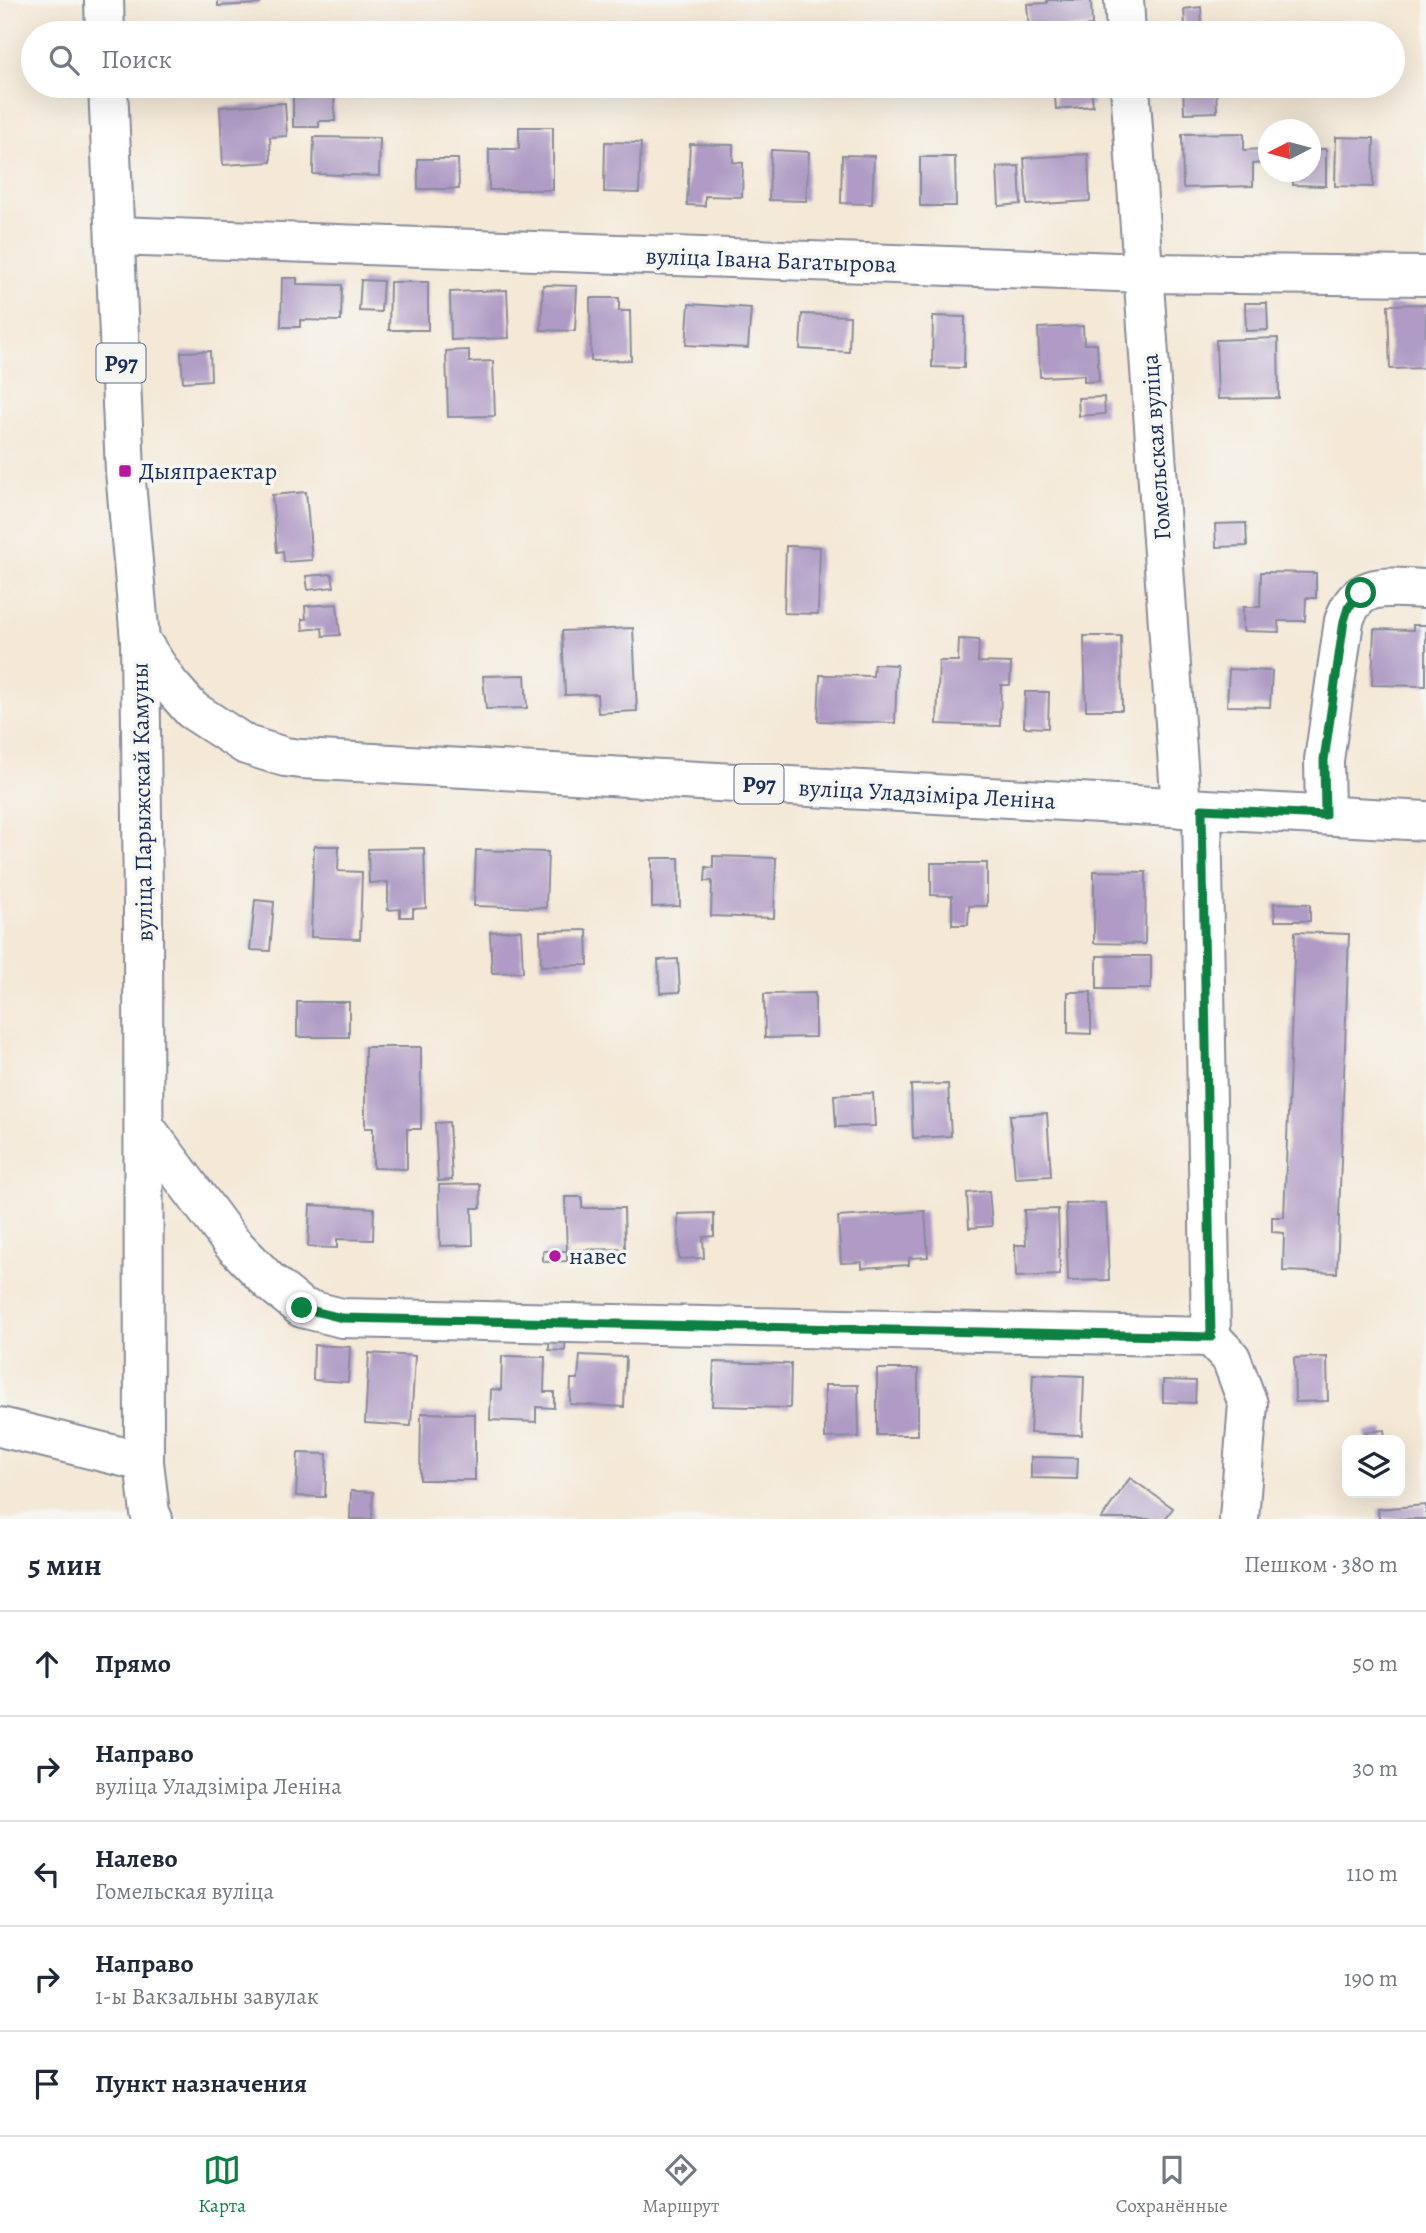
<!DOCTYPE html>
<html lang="ru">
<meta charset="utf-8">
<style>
body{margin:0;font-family:Alegreya,serif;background:#f6f6f7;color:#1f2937}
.controls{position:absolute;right:21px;bottom:21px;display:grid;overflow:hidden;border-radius:14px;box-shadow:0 7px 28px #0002}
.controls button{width:63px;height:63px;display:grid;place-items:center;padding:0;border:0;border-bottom:2px solid #e0e1e3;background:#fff;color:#1f2937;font:35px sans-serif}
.compass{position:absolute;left:1258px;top:119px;width:63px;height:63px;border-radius:50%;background:#fff;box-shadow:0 7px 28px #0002;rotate:264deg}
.stop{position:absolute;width:21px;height:21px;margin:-16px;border:5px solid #0b8043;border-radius:50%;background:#fff}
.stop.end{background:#0b8043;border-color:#fff;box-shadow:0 2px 7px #0008}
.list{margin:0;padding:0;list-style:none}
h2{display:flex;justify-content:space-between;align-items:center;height:91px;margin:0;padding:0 28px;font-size:30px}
h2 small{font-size:23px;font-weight:400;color:#747a83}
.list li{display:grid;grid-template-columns:46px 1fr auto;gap:21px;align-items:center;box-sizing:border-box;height:105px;padding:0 28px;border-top:2px solid #e0e1e3}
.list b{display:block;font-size:26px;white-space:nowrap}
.list p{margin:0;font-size:23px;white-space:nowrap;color:#747a83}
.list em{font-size:23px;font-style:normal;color:#747a83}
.icon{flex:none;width:38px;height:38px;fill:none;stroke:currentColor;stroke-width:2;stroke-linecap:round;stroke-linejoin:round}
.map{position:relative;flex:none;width:1426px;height:1519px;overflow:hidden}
.search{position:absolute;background:#fff;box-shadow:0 7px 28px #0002;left:21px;right:21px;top:21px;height:77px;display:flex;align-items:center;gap:18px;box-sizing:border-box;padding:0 24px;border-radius:38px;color:#747a83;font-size:26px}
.sheet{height:616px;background:#fff}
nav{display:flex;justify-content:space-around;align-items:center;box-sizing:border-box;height:98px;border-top:2px solid #e0e1e3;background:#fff;font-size:19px;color:#747a83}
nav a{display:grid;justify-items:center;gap:4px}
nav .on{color:#0b8043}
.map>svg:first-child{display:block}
</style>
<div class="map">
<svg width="1426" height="1519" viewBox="0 0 1426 1519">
<rect width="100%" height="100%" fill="#f6f6f2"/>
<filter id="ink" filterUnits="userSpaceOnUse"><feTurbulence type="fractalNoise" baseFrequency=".0143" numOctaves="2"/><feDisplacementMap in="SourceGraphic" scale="14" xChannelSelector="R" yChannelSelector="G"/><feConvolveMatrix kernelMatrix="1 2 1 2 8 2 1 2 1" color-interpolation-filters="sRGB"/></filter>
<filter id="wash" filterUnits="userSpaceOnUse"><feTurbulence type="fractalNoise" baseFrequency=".00686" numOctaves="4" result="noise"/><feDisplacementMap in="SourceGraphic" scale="28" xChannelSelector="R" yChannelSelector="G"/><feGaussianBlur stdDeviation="1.57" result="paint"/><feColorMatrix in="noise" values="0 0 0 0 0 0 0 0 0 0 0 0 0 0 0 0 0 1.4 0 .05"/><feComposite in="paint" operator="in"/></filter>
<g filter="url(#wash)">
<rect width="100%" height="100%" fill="#f4e8d6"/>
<g id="blocks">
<g fill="#af9bc5">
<polygon points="218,0 260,0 260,4 218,6"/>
<polygon points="1047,0 1091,0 1092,26 1029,30 1027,4 1047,3"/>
<polygon points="1201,7 1202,25 1185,26 1184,9"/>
<polygon points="1054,86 1091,86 1093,106 1056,109"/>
<polygon points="1183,86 1216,86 1217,112 1184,113"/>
<polygon points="334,91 335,121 319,121 319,127 293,127 293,92"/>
<polygon points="285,103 287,136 270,137 271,162 223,165 220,107"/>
<polygon points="519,127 553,127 553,190 489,190 489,149 519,149"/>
<polygon points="1244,133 1244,150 1263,149 1263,163 1253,164 1253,186 1183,188 1182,134"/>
<polygon points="314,137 380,138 379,176 313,174"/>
<polygon points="1336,137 1374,138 1373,187 1335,186"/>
<polygon points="605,142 641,143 639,193 604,192"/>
<polygon points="690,144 733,145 733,162 743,163 742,197 705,196 705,206 687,205"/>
<polygon points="1310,149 1326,149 1326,186 1293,185 1293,172 1310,172"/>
<polygon points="771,150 809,152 806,201 769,200"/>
<polygon points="1088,154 1090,201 1027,205 1024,158"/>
<polygon points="842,155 874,156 872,204 841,203"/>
<polygon points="920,157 955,157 956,206 920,206"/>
<polygon points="418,159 458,159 459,189 418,189"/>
<polygon points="1019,166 1021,204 999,206 997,167"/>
<polygon points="282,278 297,278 297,284 342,285 341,321 300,320 300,327 281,327"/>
<polygon points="361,280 383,281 381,312 359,311"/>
<polygon points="390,282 428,282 428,330 389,330"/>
<polygon points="543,285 577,286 575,331 541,330"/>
<polygon points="507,290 509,338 451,340 450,292"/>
<polygon points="590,298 619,298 619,311 630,311 631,360 591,361"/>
<polygon points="1245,303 1267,303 1268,330 1246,331"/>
<polygon points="689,304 751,308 748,348 686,345"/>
<polygon points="1426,304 1426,368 1390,369 1388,305"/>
<polygon points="802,314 850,316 849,352 800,349"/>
<polygon points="933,316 965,317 964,368 932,367"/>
<polygon points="1083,326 1084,344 1097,344 1099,381 1084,382 1084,375 1040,377 1038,328"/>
<polygon points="1278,338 1279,398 1218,399 1216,340"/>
<polygon points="469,350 469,362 493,361 495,416 448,417 446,351"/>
<polygon points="210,351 211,380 183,382 181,352"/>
<polygon points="1104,397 1105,414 1079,416 1078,398"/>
<polygon points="306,492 312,560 284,562 283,551 277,552 272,495"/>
<polygon points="1246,523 1247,546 1216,547 1215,524"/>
<polygon points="786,546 820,547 818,614 784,613"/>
<polygon points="1261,572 1316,573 1316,598 1306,598 1305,621 1278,621 1279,632 1243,631 1243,607 1260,607"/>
<polygon points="332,574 334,587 308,590 306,576"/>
<polygon points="337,604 340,635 323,636 322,628 303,630 302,619 306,619 305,606"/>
<polygon points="1413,625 1426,625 1426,686 1372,685 1374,629 1413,630"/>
<polygon points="633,628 637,711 598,713 597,694 565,695 562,631"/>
<polygon points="1084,636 1121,636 1122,710 1086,710"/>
<polygon points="959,639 979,640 978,662 1011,663 1010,685 1001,685 1000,726 937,724 939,661 958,661"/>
<polygon points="874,664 897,665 895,723 818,721 820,675 873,676"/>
<polygon points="1229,669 1272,671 1270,707 1227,706"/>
<polygon points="525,675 527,708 486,709 483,676"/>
<polygon points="1025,692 1049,692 1048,728 1024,727"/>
<polygon points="314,846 339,846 338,871 362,872 360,939 311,937"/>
<polygon points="424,848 426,908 413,909 413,917 400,917 400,909 388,910 388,882 369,883 368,849"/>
<polygon points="476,850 548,852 546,908 474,906"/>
<polygon points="713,856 776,858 774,918 711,916 712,881 705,881 706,867 713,868"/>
<polygon points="652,858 679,858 680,906 652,907"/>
<polygon points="931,863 987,863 987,906 969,906 968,925 952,925 952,896 931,895"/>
<polygon points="1094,871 1146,872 1145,944 1094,943"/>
<polygon points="255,900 274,902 270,951 250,950"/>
<polygon points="1274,903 1310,904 1310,921 1275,921"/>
<polygon points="521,930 523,972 492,973 490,932"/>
<polygon points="587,930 588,965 541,966 540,931"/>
<polygon points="1295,932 1349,934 1337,1273 1283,1271 1284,1233 1272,1232 1272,1217 1284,1217"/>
<rect x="1097" y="956" width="54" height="33"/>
<polygon points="678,959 680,992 660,993 658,960"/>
<polygon points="1068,992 1091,992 1091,1034 1068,1033"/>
<polygon points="815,993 815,1037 765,1038 764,994"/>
<rect x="297" y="1002" width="52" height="35"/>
<polygon points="365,1047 421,1047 421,1129 407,1129 407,1169 373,1168 373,1128 365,1128"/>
<polygon points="948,1084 951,1136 913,1138 911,1085"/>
<polygon points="873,1093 875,1126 836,1127 834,1095"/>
<polygon points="1047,1113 1051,1176 1015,1178 1010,1115"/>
<polygon points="449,1122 452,1180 438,1181 435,1123"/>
<polygon points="480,1184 481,1208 472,1208 473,1245 440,1246 439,1185"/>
<polygon points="989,1191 992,1226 969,1228 967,1193"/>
<polygon points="565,1197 582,1197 582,1208 624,1208 625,1249 567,1250"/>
<polygon points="1106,1203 1109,1280 1068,1281 1066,1204"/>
<polygon points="310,1205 374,1208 373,1240 337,1239 337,1248 308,1247"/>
<polygon points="1058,1209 1060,1275 1016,1277 1015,1245 1026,1245 1024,1210"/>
<polygon points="925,1211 928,1257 909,1258 909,1265 862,1268 862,1262 841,1263 838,1217"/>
<polygon points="714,1213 714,1236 703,1237 704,1258 679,1259 678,1214"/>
<polygon points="543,1251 567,1251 567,1261 543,1262"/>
<polygon points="550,1324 566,1325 565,1351 549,1350"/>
<polygon points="314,1345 350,1347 348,1382 313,1380"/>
<polygon points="369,1353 415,1356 411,1426 365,1423"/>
<polygon points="580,1355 626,1357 624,1407 570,1404 571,1379 578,1379"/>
<polygon points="502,1356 545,1357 544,1392 554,1392 554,1408 536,1407 536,1422 490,1420 491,1389 501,1390"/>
<polygon points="1327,1357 1328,1401 1295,1402 1294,1358"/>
<polygon points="714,1362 791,1364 790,1408 712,1406"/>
<rect x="877" y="1369" width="41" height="66"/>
<polygon points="1033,1374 1084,1376 1082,1435 1030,1433"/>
<polygon points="1163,1380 1196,1381 1195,1403 1163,1402"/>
<polygon points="825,1385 858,1385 859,1437 825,1438"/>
<polygon points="421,1413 475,1414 475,1480 420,1480"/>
<polygon points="1384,1430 1385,1440 1365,1440 1365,1432"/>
<polygon points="298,1453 327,1454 325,1497 296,1496"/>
<polygon points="1031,1457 1078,1458 1077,1479 1031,1478"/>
<polygon points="1130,1478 1173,1508 1165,1519 1101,1519"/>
<polygon points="351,1491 373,1492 372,1519 350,1519"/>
<polygon points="1426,1505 1426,1519 1379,1519 1378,1509"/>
</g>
</g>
</g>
<g filter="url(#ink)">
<use href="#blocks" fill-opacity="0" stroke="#888c9a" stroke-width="2"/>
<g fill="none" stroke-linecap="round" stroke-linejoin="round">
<g stroke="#888c9a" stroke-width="42">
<g id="minor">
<polyline points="1124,0 1126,33"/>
<polyline points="1130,86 1181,808"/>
<polyline points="115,236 1145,273 1426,276"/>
<polyline points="140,640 143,906 144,1462 150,1513 153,1519"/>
<polyline points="1202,809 1211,1337"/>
<path d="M1325,815L1324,760L1344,621C1357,579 1390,588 1426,589"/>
<polyline points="144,1126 231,1242 269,1281 302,1308 342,1318 1211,1337"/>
<polyline points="1211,1337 1231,1358 1248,1404 1239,1519"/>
<polyline points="0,1427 144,1462"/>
</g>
</g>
<g stroke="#888c9a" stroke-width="42">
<g id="major">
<polyline points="104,0 105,33"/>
<polyline points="108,86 125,471 140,640 169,684 192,710 246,745 285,757 301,759 1426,821"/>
</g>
</g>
<use href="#minor" stroke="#fff" stroke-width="38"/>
<use href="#major" stroke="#fff" stroke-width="38"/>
</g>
</g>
<g fill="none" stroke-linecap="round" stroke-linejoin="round" filter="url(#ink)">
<polyline stroke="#0b8043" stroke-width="9" points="302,1308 342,1318 1211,1337 1202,809 1325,815 1324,760 1344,621 1348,608 1361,593"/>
</g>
<g fill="#b5179e" stroke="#f6f6f2" stroke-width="2.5">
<rect x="118" y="464" width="14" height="14" rx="3.5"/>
<circle cx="555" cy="1256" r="7"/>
</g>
<g text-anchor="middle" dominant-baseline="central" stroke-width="7" stroke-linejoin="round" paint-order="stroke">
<g fill="#f6f6f2" stroke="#5d6b8a" stroke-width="2">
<rect x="96.5" y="343.5" width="49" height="39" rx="5"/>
<rect x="734.5" y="764.5" width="49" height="39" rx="5"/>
</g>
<g font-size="23" font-weight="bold" fill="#1b2f5e">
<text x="121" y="363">Р97</text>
<text x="759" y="784">Р97</text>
</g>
<g font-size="24" fill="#1b2f5e" stroke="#f6f6f2">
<text transform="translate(771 260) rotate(2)">вуліца Івана Багатырова</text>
<text transform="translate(1156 447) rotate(-94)">Гомельская вуліца</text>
<text transform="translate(927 794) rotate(3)">вуліца Уладзіміра Леніна</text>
<text transform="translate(142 802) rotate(-91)">вуліца Парыжскай Камуны</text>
</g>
<g font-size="24" fill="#1b2f5e" stroke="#f6f6f2" text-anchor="start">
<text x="139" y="471">Дыяпраектар</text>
<text x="569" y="1256">навес</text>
</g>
</g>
</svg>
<div class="controls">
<button><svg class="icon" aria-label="layers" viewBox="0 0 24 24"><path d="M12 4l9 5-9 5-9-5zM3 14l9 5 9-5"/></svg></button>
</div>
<svg class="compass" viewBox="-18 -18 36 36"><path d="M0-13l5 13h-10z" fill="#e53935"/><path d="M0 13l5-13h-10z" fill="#747a83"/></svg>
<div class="stop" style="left:1361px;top:593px"></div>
<div class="stop end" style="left:302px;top:1308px"></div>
<div class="search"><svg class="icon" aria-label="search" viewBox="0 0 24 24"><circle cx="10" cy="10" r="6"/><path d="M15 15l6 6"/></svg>Поиск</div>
</div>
<section class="sheet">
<h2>5 мин<small>Пешком · 380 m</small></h2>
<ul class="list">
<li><svg class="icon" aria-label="ahead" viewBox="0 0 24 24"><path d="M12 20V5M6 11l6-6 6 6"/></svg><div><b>Прямо</b></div><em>50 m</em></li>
<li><svg class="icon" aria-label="right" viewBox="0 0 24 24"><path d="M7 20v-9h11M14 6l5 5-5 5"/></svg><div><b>Направо</b><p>вуліца Уладзіміра Леніна</p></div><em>30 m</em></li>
<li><svg class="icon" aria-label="left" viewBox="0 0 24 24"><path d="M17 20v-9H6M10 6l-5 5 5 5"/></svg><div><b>Налево</b><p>Гомельская вуліца</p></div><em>110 m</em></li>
<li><svg class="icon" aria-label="right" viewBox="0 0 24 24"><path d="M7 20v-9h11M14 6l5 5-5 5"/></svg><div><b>Направо</b><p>1-ы Вакзальны завулак</p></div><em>190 m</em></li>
<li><svg class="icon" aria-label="arrive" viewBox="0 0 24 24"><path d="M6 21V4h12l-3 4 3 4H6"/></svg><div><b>Пункт назначения</b></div></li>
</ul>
</section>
<nav>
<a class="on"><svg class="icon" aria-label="map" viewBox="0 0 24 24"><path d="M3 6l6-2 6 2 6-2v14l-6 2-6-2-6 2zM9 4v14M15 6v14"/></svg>Карта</a>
<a><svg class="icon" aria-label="directions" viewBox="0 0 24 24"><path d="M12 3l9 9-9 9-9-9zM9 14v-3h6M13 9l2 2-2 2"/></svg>Маршрут</a>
<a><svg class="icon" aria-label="saved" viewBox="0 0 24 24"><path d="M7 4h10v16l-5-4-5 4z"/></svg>Сохранённые</a>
</nav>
